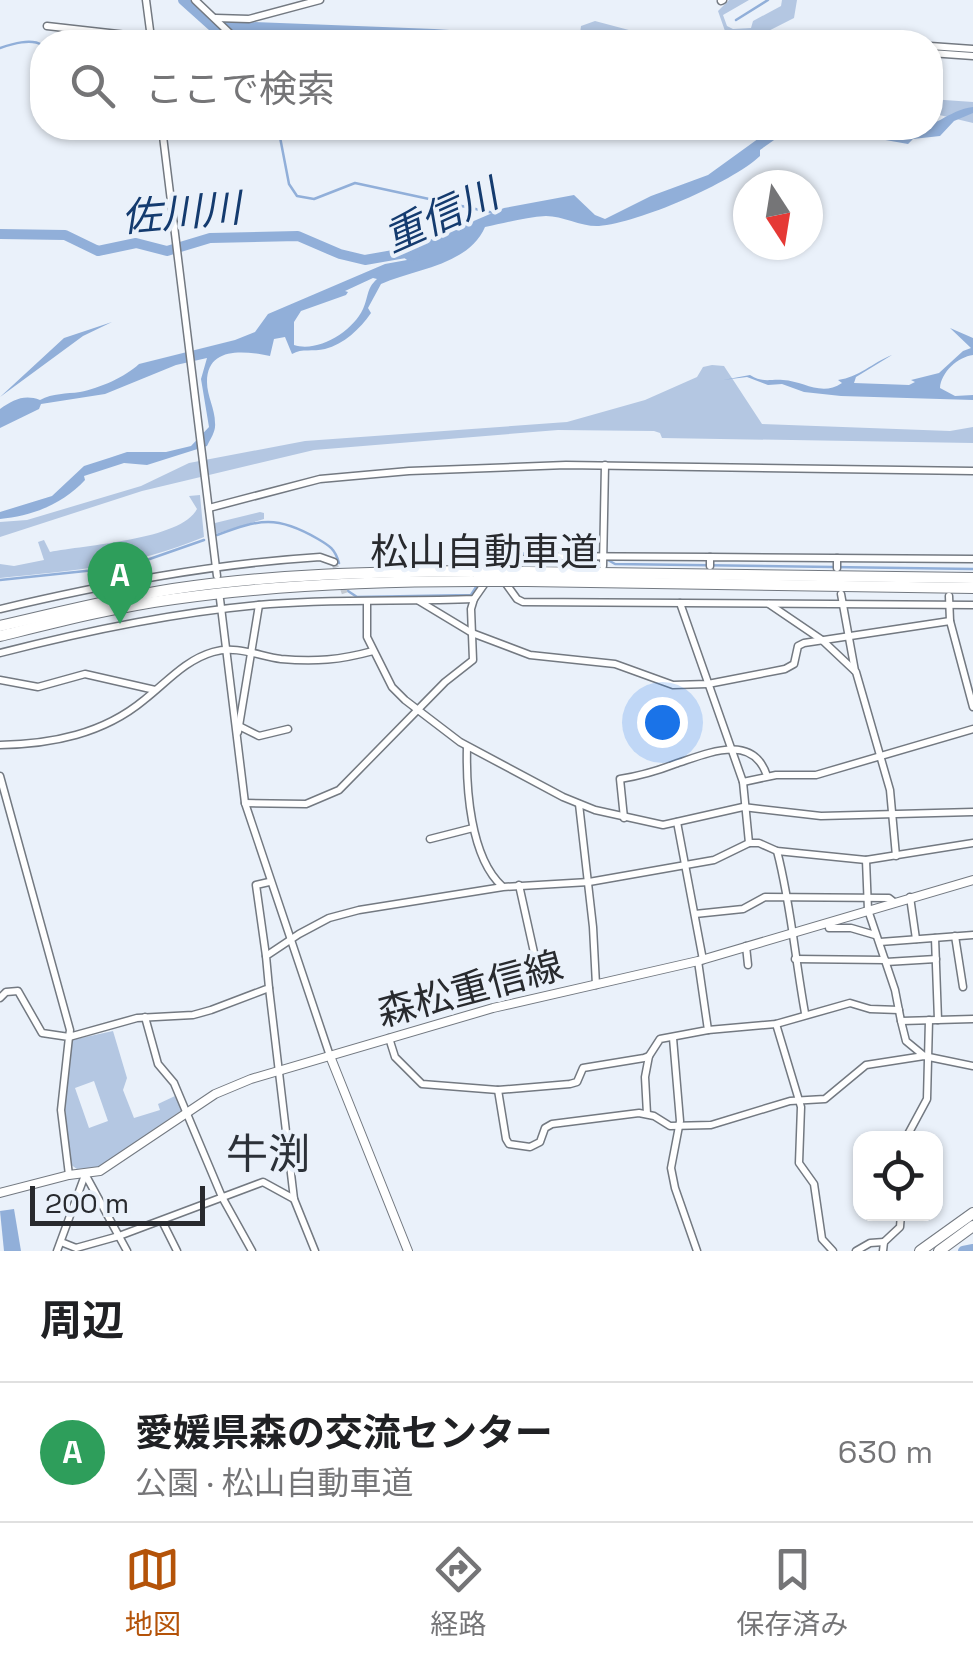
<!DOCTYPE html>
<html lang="ja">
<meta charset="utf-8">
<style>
body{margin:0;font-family:"Space Grotesk","Noto Sans JP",sans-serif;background:#f2f2f2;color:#202124}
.controls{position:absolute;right:30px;bottom:30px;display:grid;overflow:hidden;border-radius:20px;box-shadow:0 2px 8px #0004}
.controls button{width:90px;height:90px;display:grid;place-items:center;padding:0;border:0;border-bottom:2px solid #e0e0e0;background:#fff;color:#202124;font:50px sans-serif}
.compass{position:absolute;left:733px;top:170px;width:90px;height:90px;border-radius:50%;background:#fff;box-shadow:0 2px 8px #0004;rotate:168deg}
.scale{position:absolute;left:30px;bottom:25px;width:175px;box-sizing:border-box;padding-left:10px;border:5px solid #282a2e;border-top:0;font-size:28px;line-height:35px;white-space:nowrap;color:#282a2e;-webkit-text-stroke:8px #eaf1fa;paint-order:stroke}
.you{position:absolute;left:662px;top:722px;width:35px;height:35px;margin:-25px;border:8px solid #fff;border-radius:50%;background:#1a73e8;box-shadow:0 0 0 15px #1a73e833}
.badge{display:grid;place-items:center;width:65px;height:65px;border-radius:50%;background:#b45309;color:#fff;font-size:32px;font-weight:700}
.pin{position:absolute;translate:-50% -82px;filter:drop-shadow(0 2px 5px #0008)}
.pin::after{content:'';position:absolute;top:52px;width:35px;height:30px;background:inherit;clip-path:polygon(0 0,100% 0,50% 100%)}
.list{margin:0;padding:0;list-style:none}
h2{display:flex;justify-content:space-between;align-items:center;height:130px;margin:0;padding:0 40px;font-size:42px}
h2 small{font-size:32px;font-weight:400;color:#757577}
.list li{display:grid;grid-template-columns:65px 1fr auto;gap:30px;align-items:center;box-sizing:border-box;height:140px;padding:0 40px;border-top:2px solid #e0e0e0}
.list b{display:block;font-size:38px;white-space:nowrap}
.list p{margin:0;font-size:32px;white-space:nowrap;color:#757577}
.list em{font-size:32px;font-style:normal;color:#757577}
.icon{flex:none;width:55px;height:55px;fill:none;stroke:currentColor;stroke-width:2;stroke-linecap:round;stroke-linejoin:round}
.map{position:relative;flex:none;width:973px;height:1251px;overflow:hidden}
.search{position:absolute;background:#fff;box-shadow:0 2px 8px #0004;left:30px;right:30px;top:30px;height:110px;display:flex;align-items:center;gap:25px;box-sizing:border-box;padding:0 35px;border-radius:40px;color:#757577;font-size:38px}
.sheet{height:270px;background:#fff}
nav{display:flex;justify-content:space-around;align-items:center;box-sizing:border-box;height:140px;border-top:2px solid #e0e0e0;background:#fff;font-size:28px;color:#757577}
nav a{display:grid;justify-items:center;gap:5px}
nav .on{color:#b45309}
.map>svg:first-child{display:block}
</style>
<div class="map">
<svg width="973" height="1251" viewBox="0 0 973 1251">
<rect width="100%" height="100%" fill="#eaf1fa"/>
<g fill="#b4c7e2" fill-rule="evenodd">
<polygon points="729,0 749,0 723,15 727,26 733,29 751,28 753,21 781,6 782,0 797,0 794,18 747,42 727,42 721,35 725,31 718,11"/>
<polygon points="595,21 674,42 586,42 540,38 542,32 565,34 573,31 580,34 581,26"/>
<polygon points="930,99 973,102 973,123 931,113"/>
<polygon points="712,365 724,366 762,424 950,431 973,427 973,443 662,438 660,433 654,431 558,430 314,450 142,491 0,537 0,522 27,520 141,486 189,463 305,441 567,422 645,400 697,377 703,367"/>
<path d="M200,495L204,537C131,567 77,570 0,578V564L14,566L44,560L38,542L44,540L50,552C84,545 181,540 197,509L189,496Z"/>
<polygon points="260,512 264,513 264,519 215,534 215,523"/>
<path d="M113,1031L127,1078L123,1090L134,1118L160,1110L158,1104L175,1096L182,1110L100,1167L77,1169L70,1164L65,1109L72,1040ZM94,1081L108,1121L89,1128L75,1088Z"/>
</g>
<g fill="#91afd9" fill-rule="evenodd">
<path d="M973,107V113L954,121L940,136L913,139L908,144L829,130L784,133L760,150V156C731,183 638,223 599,226C582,227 563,216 546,216C526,217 504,223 485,227C469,265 415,269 381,284L368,308L371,313C360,329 344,344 325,349C313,352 302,348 292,354L285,337L274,339L270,356C245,351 207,346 207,382C207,396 215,409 215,423C216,431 211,438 207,446L147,465L124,463L84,476L85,480C63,504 32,516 0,519V512L52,496L84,466L109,458L127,452H166L191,446L209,427L201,379L207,358L176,365L105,394L41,404L39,409L0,428V409C13,400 24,394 40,400C53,393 66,394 80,392C100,388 125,377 139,364L235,340L255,332L268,314L385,264L407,260L402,256L411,248L504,208L574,195L595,215L605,219L651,196L708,175L773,128H907V130C934,130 948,110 973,107ZM373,278L377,279C366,289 369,296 363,309C353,331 318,353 294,345V322L301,311L346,295L348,292L345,291Z"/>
<polygon points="112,322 83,336 0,397 64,338"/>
<path d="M950,328L973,338V355C958,357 941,372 940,388L955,396L973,395V400L841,396L804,392L782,384L768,385L747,377L723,380L750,375C763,383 769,379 783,380C804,381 821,397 842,383L838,380C859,377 872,363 892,355L856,377L854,383L909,385L915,382L911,380L939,373L963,351L971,348Z"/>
<polygon points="14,1209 21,1251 4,1251 0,1211"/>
</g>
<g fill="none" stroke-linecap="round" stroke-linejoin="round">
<g stroke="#91afd9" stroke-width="2.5">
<polyline points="736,20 768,0"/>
<path d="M0,48C12,44 31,38 42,45"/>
<polyline points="273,128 279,132 289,184 297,196 314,199 355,183 494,213"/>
<path d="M217,535C260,519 277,515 318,539C330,546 335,549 339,563"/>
<polyline points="608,560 615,564 973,569"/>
<polyline points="488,569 494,560 517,559 526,552 591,551 596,554"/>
<polyline points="0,580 114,568 141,562 204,540"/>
<polyline points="348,591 357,597 471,595 478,584"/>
</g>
<g stroke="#91afd9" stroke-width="10">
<polyline points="183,0 212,26 217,26"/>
<polyline points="226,26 434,34 555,42"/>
<polyline points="747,128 777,129"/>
<polyline points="0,234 65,235 98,251 136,243 167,251 210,238 298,236 340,254 365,260 405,253 415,256"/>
<polyline points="963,1251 973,1249"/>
</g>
<polyline stroke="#c3c9d1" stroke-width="6" stroke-dasharray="6 3" stroke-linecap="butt" points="334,562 345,594"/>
<g stroke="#737981" stroke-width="9">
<g id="minor">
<polyline points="146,0 151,38"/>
<polyline points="195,0 239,42"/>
<polyline points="721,1 723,0"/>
<polyline points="216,18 249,19 320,0"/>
<polyline points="47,26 189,42"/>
<polyline points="930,46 973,49"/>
<polyline points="930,53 973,56"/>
<polyline points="162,128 217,576"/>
<polyline points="209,508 320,479 409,471 566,465 973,471"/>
<polyline points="837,558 837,568"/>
<polyline points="603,566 605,465"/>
<polyline points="710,566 710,557 973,559"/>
<polyline points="504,581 517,599 523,602 973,605"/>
<polyline points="841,594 855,671"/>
<polyline points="949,596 950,621 973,707"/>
<polyline points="220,599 245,803 330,1056"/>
<polyline points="419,601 472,633 530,655 615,664 673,685 708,684 785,669 794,664 798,646 804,643 950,621"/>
<polyline points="367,603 367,637 392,687 405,700 460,742 563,797 595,810 663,825 743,807 821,816 973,812"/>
<polyline points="680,603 743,782 749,843"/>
<polyline points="769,604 822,640 856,672 890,790 896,856"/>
<path d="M0,609C106,584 211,564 320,557L334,562"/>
<path d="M0,653C85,631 171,613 258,605C331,598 402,602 474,599L497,566H517L529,556L710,557"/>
<polyline points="0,680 38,687 85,674 155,690"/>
<polyline points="239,726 259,736 288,729"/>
<polyline points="238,732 259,605"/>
<path d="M0,745C52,744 103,734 144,700C166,683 185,660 213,652C236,645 259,656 281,659C315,662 340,660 373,651"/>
<path d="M467,747C466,787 470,857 502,886"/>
<polyline points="0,776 70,1030 69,1037 137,1018 193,1015 211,1010 269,988 266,956 299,934 329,918 359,910 503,887 589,882 714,860 749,843 759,843 777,851 866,860 973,843"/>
<polyline points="743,782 776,775 816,775 973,729"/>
<polyline points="245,803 306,804 339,790 445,682 473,660 471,609 474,599"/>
<polyline points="579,804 593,927 596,985"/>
<path d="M624,818L620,779C639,776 657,771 675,764C706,754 753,732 767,776"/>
<polyline points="677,822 703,960"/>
<polyline points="430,839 473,828"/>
<path d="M777,851C791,904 795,959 805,1013"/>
<polyline points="866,860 868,910 895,990 901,1021 973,1019"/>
<polyline points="519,885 535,957"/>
<polyline points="910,897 916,939"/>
<polyline points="695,914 743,909 765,897 889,898 894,902"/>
<polyline points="829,928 851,928 875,935"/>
<polyline points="955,936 963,987"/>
<polyline points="935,938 938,1020"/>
<polyline points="880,942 973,935"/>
<polyline points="746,946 748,965"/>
<polyline points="266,956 256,885 269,882"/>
<polyline points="795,959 885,960"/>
<polyline points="886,962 936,959"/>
<polyline points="269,988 294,1199 315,1251"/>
<polyline points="0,998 6,992 18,991 42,1033 69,1037 61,1110 69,1175"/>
<polyline points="145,1017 158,1064 174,1083 222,1197 252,1251"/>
<polyline points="901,1021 906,1041 923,1055"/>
<polyline points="776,1024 801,1107 799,1163 814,1184 822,1239 833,1251"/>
<polyline points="708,1030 776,1024 850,1003 870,1009 899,1010"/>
<polyline points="389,1038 395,1057 422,1084 498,1090 570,1084 577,1082 583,1068 644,1058 649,1056 660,1039 708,1030 698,961"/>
<polyline points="673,1038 680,1121 671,1168 675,1188 697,1251"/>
<polyline points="498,1090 506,1139 509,1144 530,1147 540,1142 545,1128 552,1124 639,1113 654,1116 670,1126 711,1125 790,1101 825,1099 866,1065 924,1056 973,1066"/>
<polyline points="647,1114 645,1077 649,1056"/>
<polyline points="906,1138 927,1099 929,1020"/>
<polyline points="85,1174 127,1251"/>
<polyline points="162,1221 177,1251"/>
<polyline points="61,1242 76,1248 119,1236 263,1182 294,1199"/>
<polyline points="57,1251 85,1175"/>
<polyline points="856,1251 870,1243 884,1242"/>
<polyline points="883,1251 884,1242 900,1227 901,1214"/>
</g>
</g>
<g stroke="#737981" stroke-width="10">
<g id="major">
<polyline points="330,1056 408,1251"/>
<polyline points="0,1193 69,1175 100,1171 215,1094 251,1079 493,1008 698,961 973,880"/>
</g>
</g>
<g stroke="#737981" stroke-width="12">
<g id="highway">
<polyline points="527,572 973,578"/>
<polyline points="527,581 973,588"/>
<path d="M0,626C57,613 115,598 173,589C273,574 373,572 473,571"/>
<path d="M0,636C57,622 115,607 174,599C273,585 373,581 474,581"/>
<polyline points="920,1251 973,1213"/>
<polyline points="939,1251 973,1226"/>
</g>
</g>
<use href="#minor" stroke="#fff" stroke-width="6"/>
<use href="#major" stroke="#fff" stroke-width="8"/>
<use href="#highway" stroke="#fff" stroke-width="10"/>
<g stroke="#737981" stroke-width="12" stroke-linecap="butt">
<g id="highway-bridge">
<polyline points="473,571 527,572"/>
<polyline points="474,581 527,581"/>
</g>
</g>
<use href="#highway-bridge" stroke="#fff" stroke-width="10"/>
</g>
<g text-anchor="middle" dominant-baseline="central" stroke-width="8" stroke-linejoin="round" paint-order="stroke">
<g font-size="38" fill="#282a2e" stroke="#eaf1fa">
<text x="484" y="552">松山自動車道</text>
<text transform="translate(470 989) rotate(-15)">森松重信線</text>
</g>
<g font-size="40" font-style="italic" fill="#143b6f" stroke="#eaf1fa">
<text transform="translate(181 213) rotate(-5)">佐川川</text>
<text transform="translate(441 216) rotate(-24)">重信川</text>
</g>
<g font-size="42" fill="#2c3138" stroke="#eaf1fa">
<text x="268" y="1154">牛渕</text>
</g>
</g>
</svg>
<div class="controls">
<button><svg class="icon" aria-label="locate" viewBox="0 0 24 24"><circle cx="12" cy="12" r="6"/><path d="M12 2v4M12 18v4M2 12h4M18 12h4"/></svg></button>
</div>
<svg class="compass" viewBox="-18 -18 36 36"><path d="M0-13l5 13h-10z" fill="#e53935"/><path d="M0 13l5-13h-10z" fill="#757577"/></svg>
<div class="scale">200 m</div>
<div class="you"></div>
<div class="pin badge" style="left:120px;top:624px;background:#2e9e5b">A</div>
<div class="search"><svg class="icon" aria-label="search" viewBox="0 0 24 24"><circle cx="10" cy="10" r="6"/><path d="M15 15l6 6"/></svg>ここで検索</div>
</div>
<section class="sheet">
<h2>周辺<small></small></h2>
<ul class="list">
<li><span class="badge" style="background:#2e9e5b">A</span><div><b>愛媛県森の交流センター</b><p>公園 · 松山自動車道</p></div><em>630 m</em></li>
</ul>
</section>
<nav>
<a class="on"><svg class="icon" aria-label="map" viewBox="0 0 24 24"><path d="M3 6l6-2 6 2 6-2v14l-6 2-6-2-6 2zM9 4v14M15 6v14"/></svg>地図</a>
<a><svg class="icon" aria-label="directions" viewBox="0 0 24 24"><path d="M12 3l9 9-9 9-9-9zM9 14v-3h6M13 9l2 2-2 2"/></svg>経路</a>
<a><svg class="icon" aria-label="saved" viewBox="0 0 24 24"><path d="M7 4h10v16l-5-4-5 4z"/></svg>保存済み</a>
</nav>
